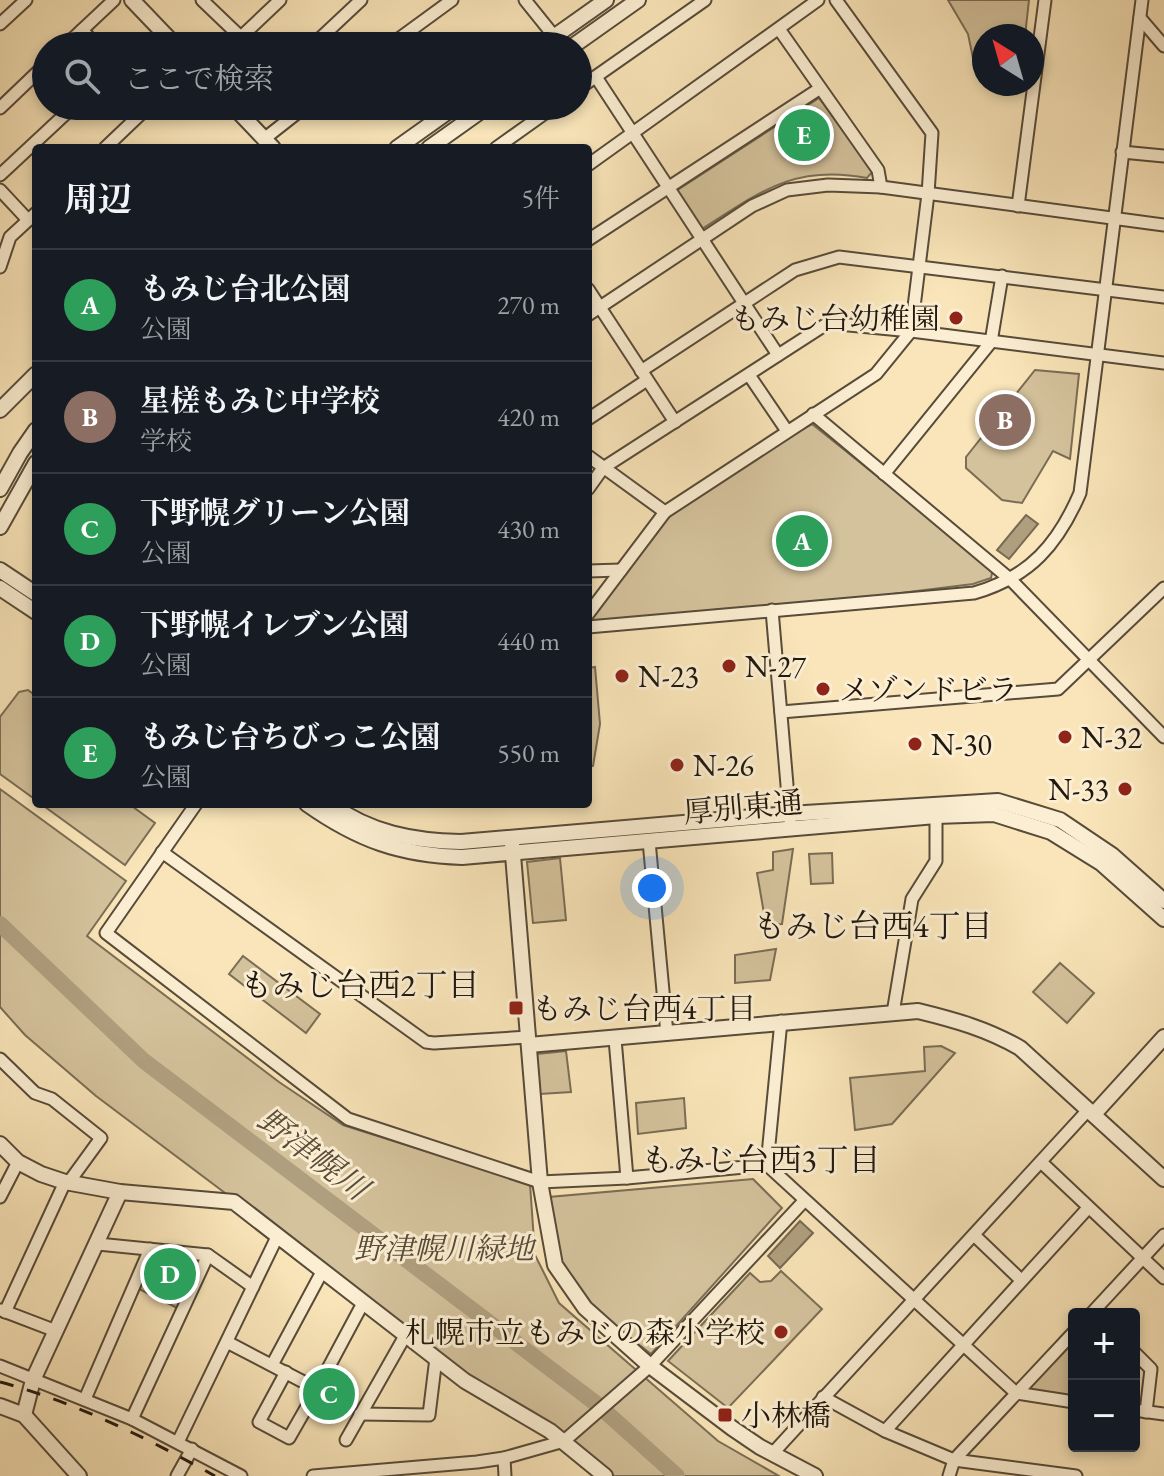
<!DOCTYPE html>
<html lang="ja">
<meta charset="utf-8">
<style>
body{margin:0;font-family:"EB Garamond","Noto Serif JP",serif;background:#242831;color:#f1f3f6}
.controls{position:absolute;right:24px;bottom:24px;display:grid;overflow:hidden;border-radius:8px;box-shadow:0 4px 12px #0003}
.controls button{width:72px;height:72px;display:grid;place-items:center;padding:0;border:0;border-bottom:2px solid #363941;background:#171b24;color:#f1f3f6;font:40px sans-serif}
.compass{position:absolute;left:972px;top:24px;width:72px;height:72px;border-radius:50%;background:#171b24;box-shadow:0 4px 12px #0003;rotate:323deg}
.you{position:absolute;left:652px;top:888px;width:28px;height:28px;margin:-20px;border:6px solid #fff;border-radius:50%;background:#1a73e8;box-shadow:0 0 0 12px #1a73e833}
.badge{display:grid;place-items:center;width:52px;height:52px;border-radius:50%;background:#8c9099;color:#fff;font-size:26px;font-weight:700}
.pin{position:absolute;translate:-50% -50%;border:4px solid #fff;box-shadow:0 2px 8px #0006}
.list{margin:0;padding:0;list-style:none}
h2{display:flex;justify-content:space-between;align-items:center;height:104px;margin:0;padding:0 32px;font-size:34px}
h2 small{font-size:26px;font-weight:400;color:#9ea1a6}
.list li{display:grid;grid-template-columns:52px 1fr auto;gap:24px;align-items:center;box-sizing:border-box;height:112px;padding:0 32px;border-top:2px solid #363941}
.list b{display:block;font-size:30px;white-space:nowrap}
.list p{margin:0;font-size:26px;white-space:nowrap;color:#9ea1a6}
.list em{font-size:26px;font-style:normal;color:#9ea1a6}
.icon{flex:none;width:44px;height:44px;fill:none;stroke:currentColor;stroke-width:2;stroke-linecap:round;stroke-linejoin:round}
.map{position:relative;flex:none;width:1164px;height:1476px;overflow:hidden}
.search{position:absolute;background:#171b24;box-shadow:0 4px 12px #0003;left:32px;top:32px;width:560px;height:88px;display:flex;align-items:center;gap:20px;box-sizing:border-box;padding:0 28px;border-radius:44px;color:#9ea1a6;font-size:30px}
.panel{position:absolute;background:#171b24;box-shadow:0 4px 12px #0003;left:32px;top:144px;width:560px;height:664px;border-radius:8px}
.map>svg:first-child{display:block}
</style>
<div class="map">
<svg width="1164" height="1476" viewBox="0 0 1164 1476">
<rect width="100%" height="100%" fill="#f9e5b9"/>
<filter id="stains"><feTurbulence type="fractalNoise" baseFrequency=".0025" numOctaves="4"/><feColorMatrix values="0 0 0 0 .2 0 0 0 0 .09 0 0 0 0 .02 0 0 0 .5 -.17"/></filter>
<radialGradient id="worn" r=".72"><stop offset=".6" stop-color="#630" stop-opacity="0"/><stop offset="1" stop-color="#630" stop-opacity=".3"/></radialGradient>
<g fill="#d4c29c" stroke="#7a6d55" stroke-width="2">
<polygon points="948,0 1029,0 1025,36 984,36 984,59 973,58 968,34"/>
<path d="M819,98L873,171L867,178C794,164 760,192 702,229L676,191Z"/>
<polygon points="1035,370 1079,374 1070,459 1053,451 1022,503 1002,500 966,468 966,457"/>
<polygon points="812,424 993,569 991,578 973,584 820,603 588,622 588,614 666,514 754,456"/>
<polygon points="595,667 600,724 593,766 588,767 588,668"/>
<polygon points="28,690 36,696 36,800 0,774 0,717 19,692"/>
<polygon points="0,789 126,881 87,936 279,1082 343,1125 530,1184 535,1255 559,1303 718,1441 779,1476 610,1476 434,1350 96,1096 25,1035 0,1007"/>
<polygon points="41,804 129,804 155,823 125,865"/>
<polygon points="793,849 782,924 766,925 757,873 773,870 773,852"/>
<polygon points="832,853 833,883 811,884 809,854"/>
<polygon points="560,858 566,920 533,923 527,862"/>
<polygon points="776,949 770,980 735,983 735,955"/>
<polygon points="243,956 320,1014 306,1033 229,974"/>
<polygon points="1060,963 1094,993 1067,1023 1033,992"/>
<polygon points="941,1046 955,1053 892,1124 855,1130 850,1078 925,1071 924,1047"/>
<polygon points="566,1051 571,1092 540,1094 537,1054"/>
<polygon points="684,1098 686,1128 638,1134 636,1103"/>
<polygon points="753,1179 782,1208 651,1354 588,1305 560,1264 549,1197"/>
<polygon points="154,1256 201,1259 177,1308 139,1289"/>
<polygon points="781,1271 822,1309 728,1408 668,1361 750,1273 760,1282 771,1281"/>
<polygon points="1074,1339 1074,1397 1025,1390"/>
</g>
<g fill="#b09f7f" stroke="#776952" stroke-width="2">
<polygon points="1026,515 1038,524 1009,559 997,550"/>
<polygon points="800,1221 813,1233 780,1268 768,1256"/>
</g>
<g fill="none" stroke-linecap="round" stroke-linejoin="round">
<polyline stroke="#b09f7f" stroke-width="16" points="0,924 144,1061 598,1405 677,1476"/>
<g stroke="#574b39" stroke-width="15">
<g id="minor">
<polyline points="202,0 250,46"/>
<polyline points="525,0 562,46"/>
<polyline points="1140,18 1164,46"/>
<polyline points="0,24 26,0"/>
<polyline points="779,29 878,170 881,187"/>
<polyline points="82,30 97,46"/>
<polyline points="241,37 280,0"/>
<polyline points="65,46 114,0"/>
<polyline points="312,46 361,0"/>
<polyline points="389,46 452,0"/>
<polyline points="596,77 778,355"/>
<polyline points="578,89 705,0"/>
<polyline points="0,108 46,64"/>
<polyline points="264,139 306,106"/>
<polyline points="105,148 149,106"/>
<polyline points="496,148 555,106"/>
<polyline points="1122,152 1164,156"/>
<polyline points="588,165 818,0"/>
<polyline points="0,175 74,106"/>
<polyline points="0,190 28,220"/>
<polyline points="1018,206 1045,0"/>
<polyline points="588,240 819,89"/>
<polyline points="0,267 10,237 36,213"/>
<polyline points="588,289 675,422"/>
<polyline points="588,315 752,206 787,190 828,185 881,187 1164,225"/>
<polyline points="641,371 795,270 839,257 1164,297"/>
<polyline points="749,375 787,431"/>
<polyline points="813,414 1011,580 1164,737"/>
<polyline points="588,419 647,380"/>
<polyline points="588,456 665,512"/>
<polyline points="884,474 991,342 1002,276"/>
<polyline points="588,489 603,468 828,323 911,331 1164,363"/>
<polyline points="588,571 621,570"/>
<polyline points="772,610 790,820"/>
<polyline points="588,614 665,512 876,374 911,331 928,194 932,133 836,0"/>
<path d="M588,627L974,593C1030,577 1058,544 1080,493L1142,0"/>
<polyline points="781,712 1058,689 1164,588"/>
<polyline points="196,804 106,933 348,1119 540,1182 627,1178 767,1165 1016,1393 1074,1402"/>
<polyline points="649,841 667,1034"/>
<polyline points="162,852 426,1042 434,1043 528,1037"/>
<polyline points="893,1013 912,899 936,861 936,816"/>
<polyline points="615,1039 627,1178"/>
<polyline points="0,1059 35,1093 52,1099 101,1138 69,1182"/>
<polyline points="1041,1162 1164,1278"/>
<polyline points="767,1165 781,1021"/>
<polyline points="0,1197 18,1162"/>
<polyline points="974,1235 1021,1280"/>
<polyline points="98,1244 208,1255 253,1287"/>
<polyline points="1,1310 56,1331"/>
<polyline points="5,1312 65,1182"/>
<polyline points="1091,1314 1164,1235"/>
<polyline points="227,1342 317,1389 363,1303"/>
<polyline points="1134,1352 1151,1369 1146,1412"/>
<polyline points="272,1365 323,1270"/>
<polyline points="0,1366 132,1419 241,1476"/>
<polyline points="286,1372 259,1422 289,1438 317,1389"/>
<polyline points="823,1397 885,1431 954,1460 1076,1476"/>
<polyline points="85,1399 150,1249"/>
<polyline points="1134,1410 1164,1414"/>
<polyline points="360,1414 429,1415 436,1358"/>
<polyline points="132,1419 208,1255"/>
<polyline points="885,1431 1088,1208"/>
<polyline points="346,1440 405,1336"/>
<polyline points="178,1442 278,1235"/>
<polyline points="773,1453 1089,1109"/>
<polyline points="504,1458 505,1476"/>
<polyline points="177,1476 192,1449"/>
<polyline points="313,1476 477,1462 504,1458 564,1441 650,1366 804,1201"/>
<polyline points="949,1476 954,1460 1074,1332"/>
</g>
</g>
<g stroke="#574b39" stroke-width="18">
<g id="tertiary">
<polyline points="132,0 176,46"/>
<polyline points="541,46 606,0"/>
<polyline points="573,46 638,0"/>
<polyline points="233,106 273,148"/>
<polyline points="397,148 456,106"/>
<polyline points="429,148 488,106"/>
<polyline points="0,410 36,374"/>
<polyline points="0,489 20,453 36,430"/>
<polyline points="0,527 36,463"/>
<polyline points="0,570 36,594"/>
<polyline points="0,588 36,612"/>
<path d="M307,804C358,840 400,855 462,857L936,816L994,814L1051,832L1101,863L1164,919"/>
<path d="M330,804C371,833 412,841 461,842L789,814L998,801L1060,820L1112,855L1164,901"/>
<polyline points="512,843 540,1182 555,1265 585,1308 650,1366 732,1428 760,1447 815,1476"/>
<path d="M529,1045L918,1011C955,1020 987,1029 1020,1048L1164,1179"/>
<polyline points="1094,1114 1164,1037"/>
<polyline points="0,1144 18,1162 41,1174 65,1182 120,1192 234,1202 465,1381 550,1431 605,1476"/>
<polyline points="0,1406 24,1415 79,1476"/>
<polyline points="24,1415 33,1380 120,1192"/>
</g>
</g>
<use href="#minor" stroke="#fbeed2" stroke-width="11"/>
<use href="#tertiary" stroke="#fbeed2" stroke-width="14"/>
<path stroke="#21180e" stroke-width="3" stroke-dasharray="14 14" stroke-linecap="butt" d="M0,1382C75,1402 147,1438 215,1476"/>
</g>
<g fill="#8f2418" stroke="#fbeed2" stroke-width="3">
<circle cx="956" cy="318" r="8"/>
<circle cx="729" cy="666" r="8"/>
<circle cx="622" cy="676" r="8"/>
<circle cx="823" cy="689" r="8"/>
<circle cx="1065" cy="737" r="8"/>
<circle cx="915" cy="744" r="8"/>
<circle cx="677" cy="765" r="8"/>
<circle cx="1125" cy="789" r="8"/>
<rect x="508" y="1000" width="16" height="16" rx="4"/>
<circle cx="781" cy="1332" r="8"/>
<rect x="717" y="1407" width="16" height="16" rx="4"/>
</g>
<g text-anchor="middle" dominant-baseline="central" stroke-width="6" stroke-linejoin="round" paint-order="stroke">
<g font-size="30" fill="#21180e" stroke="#fbeed2" text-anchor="start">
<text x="940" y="318" text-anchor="end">もみじ台幼稚園</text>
<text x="745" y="666">N-27</text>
<text x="638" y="676">N-23</text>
<text x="839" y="689">メゾンドビラ</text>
<text x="1081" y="737">N-32</text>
<text x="931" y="744">N-30</text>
<text x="693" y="765">N-26</text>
<text x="1109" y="789" text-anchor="end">N-33</text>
<text x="532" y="1008">もみじ台西4丁目</text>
<text x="765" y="1332" text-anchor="end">札幌市立もみじの森小学校</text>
<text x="741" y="1415">小林橋</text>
</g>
<g font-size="30" fill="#21180e" stroke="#fbeed2">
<text transform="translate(743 807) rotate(-5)">厚別東通</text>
</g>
<g font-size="30" font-style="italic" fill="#574b39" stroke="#fbeed2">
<text x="444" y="1248">野津幌川緑地</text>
</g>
<g font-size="32" fill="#21180e" stroke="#fbeed2">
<text x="873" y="926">もみじ台西4丁目</text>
<text x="360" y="985">もみじ台西2丁目</text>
<text x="761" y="1160">もみじ台西3丁目</text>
</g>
<g font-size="32" font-style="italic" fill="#5a4e3b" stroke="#fbeed2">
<text transform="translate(313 1154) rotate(37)">野津幌川</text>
</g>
</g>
<rect width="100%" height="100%" filter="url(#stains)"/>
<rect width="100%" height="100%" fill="url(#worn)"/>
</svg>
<div class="controls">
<button>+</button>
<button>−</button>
</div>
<svg class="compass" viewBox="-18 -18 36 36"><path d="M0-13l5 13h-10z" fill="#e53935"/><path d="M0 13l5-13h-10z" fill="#9ea1a6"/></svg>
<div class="you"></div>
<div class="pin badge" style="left:802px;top:541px;background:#2e9e5b">A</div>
<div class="pin badge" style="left:1005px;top:420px;background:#8d6e63">B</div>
<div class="pin badge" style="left:329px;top:1394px;background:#2e9e5b">C</div>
<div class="pin badge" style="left:170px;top:1274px;background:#2e9e5b">D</div>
<div class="pin badge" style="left:804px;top:135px;background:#2e9e5b">E</div>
<div class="search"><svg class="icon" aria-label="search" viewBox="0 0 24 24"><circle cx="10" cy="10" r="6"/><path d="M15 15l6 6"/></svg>ここで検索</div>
<section class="panel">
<h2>周辺<small>5件</small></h2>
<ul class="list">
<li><span class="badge" style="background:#2e9e5b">A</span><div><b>もみじ台北公園</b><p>公園</p></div><em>270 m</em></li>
<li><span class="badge" style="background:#8d6e63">B</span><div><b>星槎もみじ中学校</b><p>学校</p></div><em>420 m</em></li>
<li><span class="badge" style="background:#2e9e5b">C</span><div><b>下野幌グリーン公園</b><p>公園</p></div><em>430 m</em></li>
<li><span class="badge" style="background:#2e9e5b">D</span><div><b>下野幌イレブン公園</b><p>公園</p></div><em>440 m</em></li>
<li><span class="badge" style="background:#2e9e5b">E</span><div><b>もみじ台ちびっこ公園</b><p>公園</p></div><em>550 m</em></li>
</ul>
</section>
</div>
